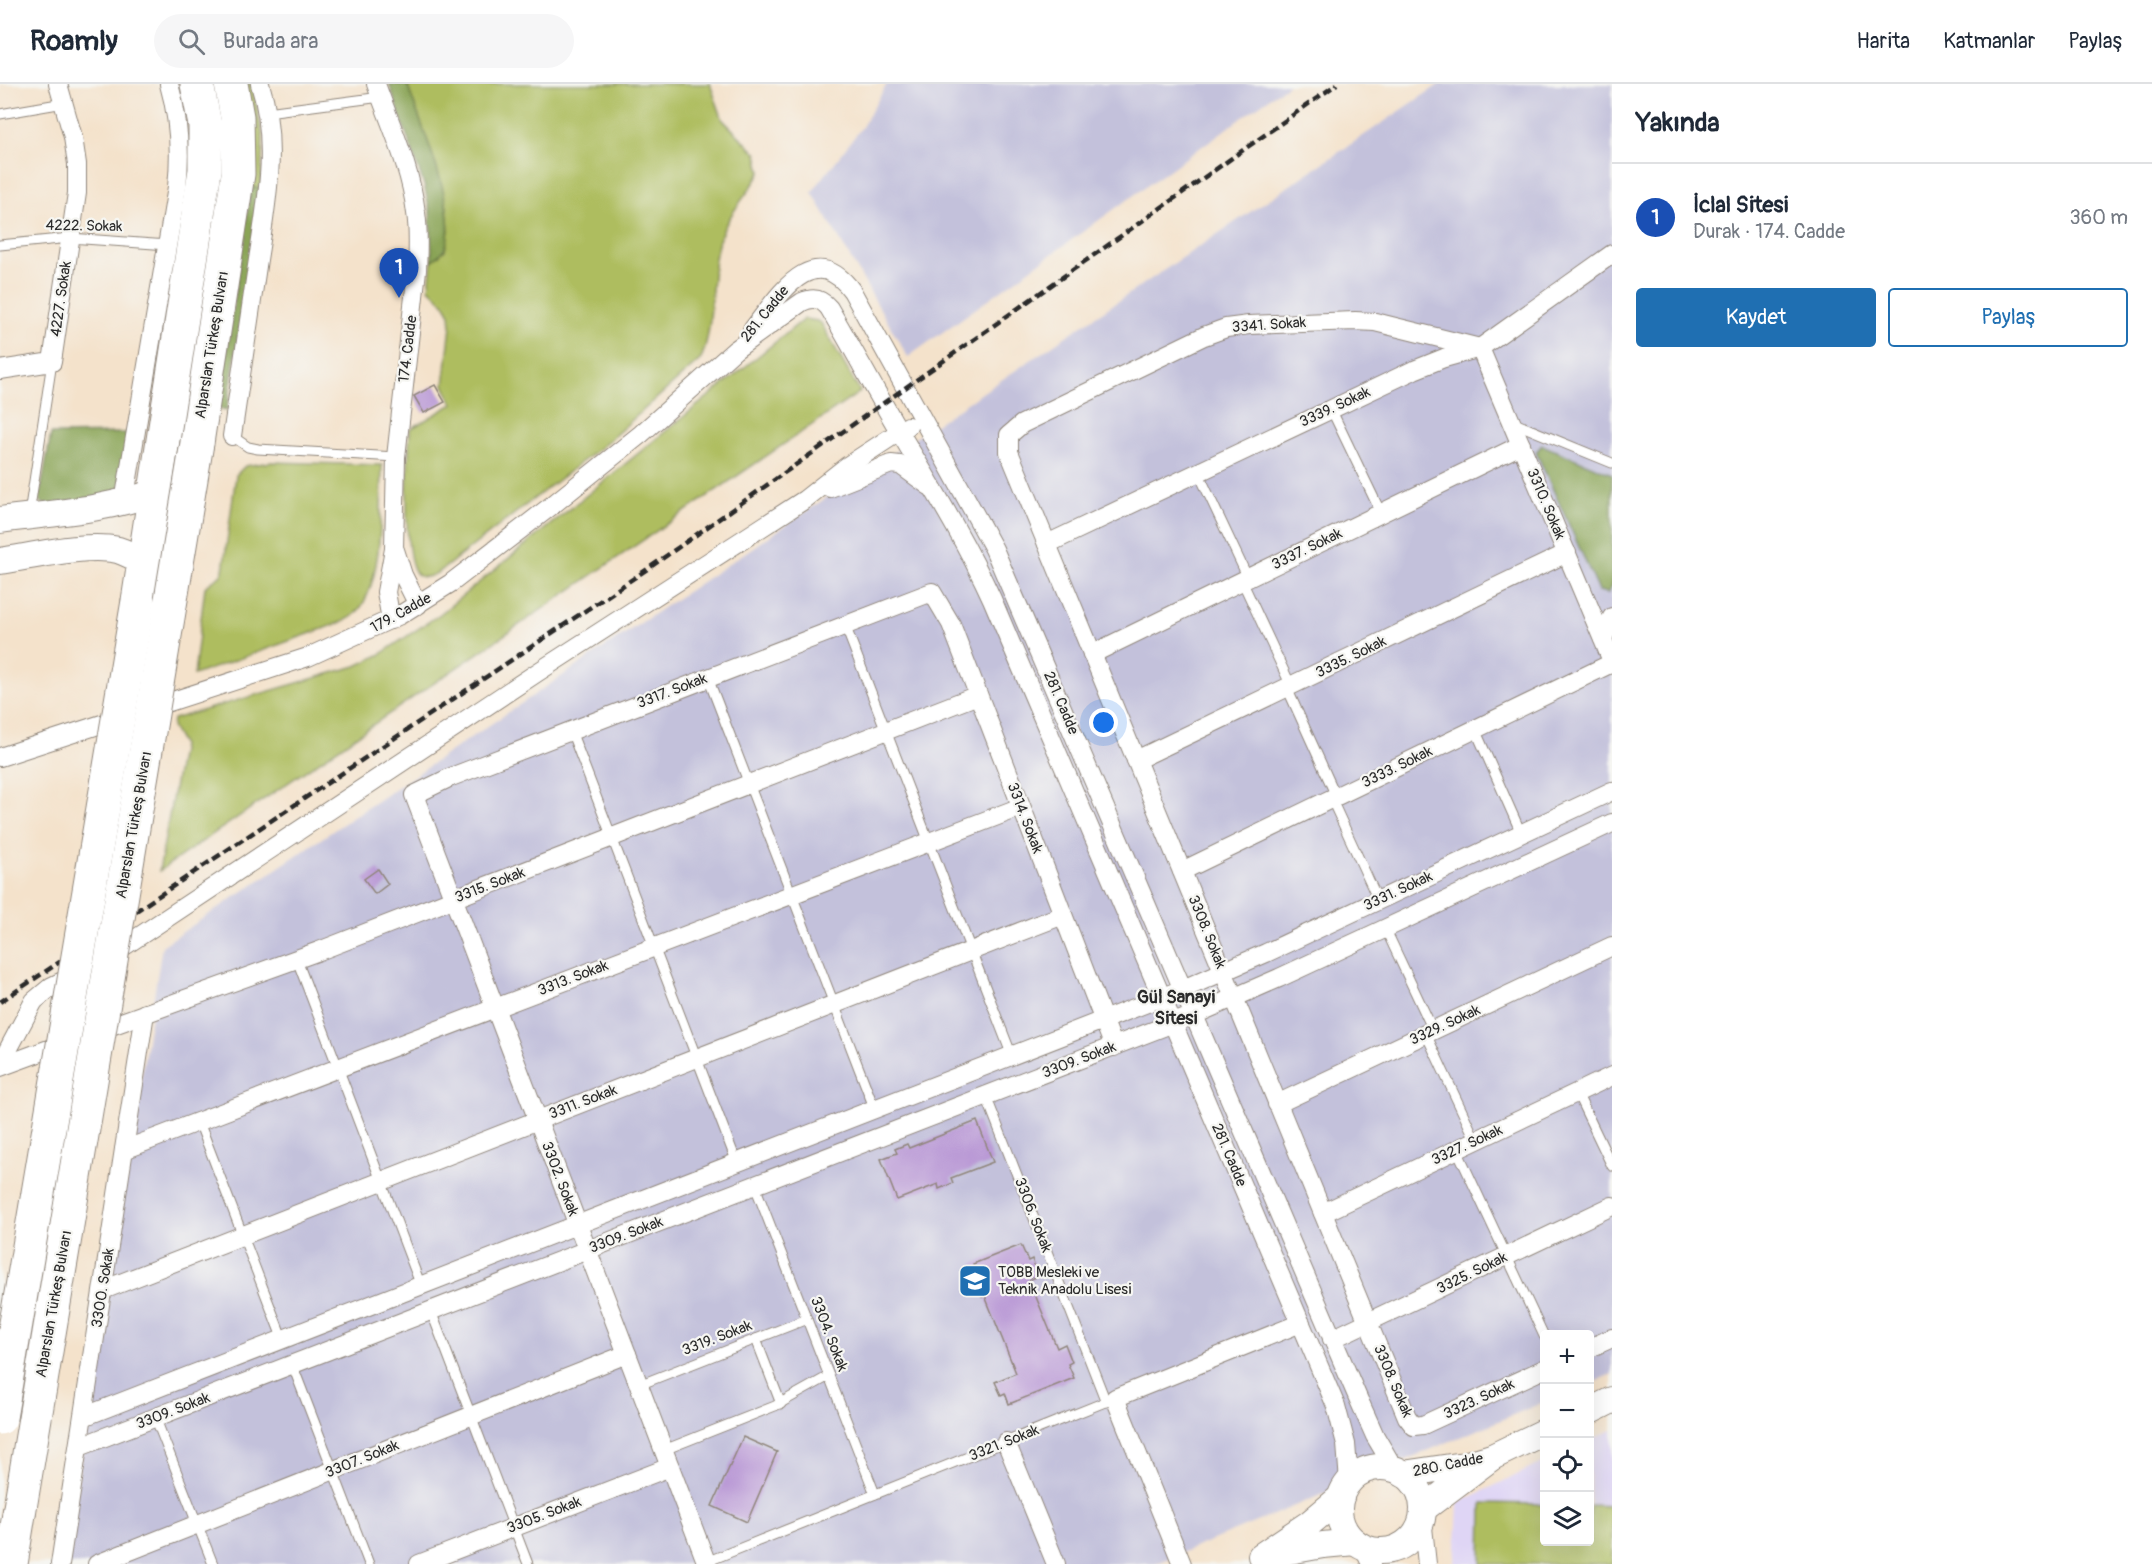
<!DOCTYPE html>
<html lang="tr">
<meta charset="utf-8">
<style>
body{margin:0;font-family:Pangolin,sans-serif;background:#f6f6f7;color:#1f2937}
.controls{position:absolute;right:18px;bottom:18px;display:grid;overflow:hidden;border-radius:6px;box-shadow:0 6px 24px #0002}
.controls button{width:54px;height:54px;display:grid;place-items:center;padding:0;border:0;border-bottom:2px solid #e0e1e3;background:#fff;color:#1f2937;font:30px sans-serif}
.you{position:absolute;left:1104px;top:639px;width:21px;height:21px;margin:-15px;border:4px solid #fff;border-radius:50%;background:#1a73e8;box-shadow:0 0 0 9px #1a73e833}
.badge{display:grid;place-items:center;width:39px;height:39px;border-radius:50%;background:#1f6fb2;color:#fff;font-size:20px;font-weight:700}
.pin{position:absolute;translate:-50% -50px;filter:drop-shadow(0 2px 3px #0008)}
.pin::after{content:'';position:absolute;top:32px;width:21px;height:18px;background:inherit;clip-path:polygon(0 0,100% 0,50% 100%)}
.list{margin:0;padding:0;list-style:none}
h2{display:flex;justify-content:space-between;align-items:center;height:78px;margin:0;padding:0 24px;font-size:26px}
h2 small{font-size:20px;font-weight:400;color:#747a83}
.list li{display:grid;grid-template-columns:39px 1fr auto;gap:18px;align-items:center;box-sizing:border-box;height:108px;padding:0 24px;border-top:2px solid #e0e1e3}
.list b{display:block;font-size:22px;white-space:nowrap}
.list p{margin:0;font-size:20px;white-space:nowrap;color:#747a83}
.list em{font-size:20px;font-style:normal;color:#747a83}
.actions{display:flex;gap:12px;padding:18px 24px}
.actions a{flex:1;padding:14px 0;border:2px solid #1f6fb2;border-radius:6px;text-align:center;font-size:21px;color:#1f6fb2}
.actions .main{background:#1f6fb2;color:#fff}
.icon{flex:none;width:33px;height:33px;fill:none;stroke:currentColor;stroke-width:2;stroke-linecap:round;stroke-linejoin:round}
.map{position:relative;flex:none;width:1612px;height:1480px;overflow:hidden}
header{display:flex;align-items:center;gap:36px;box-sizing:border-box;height:84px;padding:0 30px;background:#fff;border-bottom:2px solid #e0e1e3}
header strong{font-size:28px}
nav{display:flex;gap:33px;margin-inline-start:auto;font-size:21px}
.search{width:420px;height:54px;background:#f6f6f7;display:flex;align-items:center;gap:15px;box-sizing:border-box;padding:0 21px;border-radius:33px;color:#747a83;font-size:22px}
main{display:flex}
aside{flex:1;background:#fff}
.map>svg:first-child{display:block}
</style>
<header>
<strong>Roamly</strong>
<div class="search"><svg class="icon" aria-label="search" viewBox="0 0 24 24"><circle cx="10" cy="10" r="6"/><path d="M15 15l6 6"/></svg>Burada ara</div>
<nav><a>Harita</a><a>Katmanlar</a><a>Paylaş</a></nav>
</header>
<main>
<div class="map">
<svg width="1612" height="1480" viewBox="0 0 1612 1480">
<rect width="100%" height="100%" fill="#f6f6f2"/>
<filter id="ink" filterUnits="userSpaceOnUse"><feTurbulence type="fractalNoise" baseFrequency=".0167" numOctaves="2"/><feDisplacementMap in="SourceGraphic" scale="12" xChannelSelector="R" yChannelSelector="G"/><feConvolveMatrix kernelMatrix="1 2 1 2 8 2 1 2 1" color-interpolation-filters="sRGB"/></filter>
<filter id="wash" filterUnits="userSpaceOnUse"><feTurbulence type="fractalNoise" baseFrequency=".008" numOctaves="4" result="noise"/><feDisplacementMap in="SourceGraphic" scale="24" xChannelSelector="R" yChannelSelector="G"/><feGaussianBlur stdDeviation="1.35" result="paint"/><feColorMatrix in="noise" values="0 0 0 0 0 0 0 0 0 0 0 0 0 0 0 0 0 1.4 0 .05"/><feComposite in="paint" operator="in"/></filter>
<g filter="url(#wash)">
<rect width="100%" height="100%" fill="#f4e2cb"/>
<polygon fill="#dfd5f5" points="1612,1346 1612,1480 1455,1480 1458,1419 1544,1378 1544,1458 1590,1458 1590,1357"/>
<g fill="#c3c1db">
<polygon points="887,0 1289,0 908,273 812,108 862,43"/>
<polygon points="1440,0 1612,0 1612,1290 1590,1299 1590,1250 1544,1250 1544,1318 1155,1480 64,1480 162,862"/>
</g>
<g fill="#aebd5f" stroke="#6c7445" stroke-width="1.5">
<polygon points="245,0 252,0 263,54 261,104 251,103"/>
<path d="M407,0H710L723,36L757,70L761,88C747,112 725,133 718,160C708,198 716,237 701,275L605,360L439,488C433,491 425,496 418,491C400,476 409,370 410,345L453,320L444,301L451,242L450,230L443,218L429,204L432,177L445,166L449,147L447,123Z"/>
<polygon points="804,235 818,237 821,239 860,308 159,787 182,661 172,643 173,635 356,582 379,571 440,530"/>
<path d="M271,378L382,381C381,418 384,505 354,531C351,534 346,536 342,538L194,591L205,503L220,492L223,487L236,391L245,382Z"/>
<polygon points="1482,1419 1544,1420 1544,1458 1590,1458 1590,1421 1612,1422 1612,1480 1481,1480"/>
</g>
<g fill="#8aa456" stroke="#5a6840" stroke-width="1.5">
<path d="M389,0H407C419,36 461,130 445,164C443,169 436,173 432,177L430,127L424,101Z"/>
<polygon points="251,103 261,104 227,326 218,324"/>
<polygon points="128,349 119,411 45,421 39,416 51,350"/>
<polygon points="1542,361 1612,390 1612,500 1608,509 1599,507 1536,368"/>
</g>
<g id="blocks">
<g fill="#ba9ad6">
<polygon points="435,301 445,318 424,329 414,312"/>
<polygon points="378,785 388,800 375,810 364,795"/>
<polygon points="977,1037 993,1078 951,1094 953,1099 939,1105 938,1100 897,1116 881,1075 897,1069 895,1065 907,1060 909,1064"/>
<polygon points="1021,1161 1028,1177 1032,1175 1038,1192 1029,1196 1057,1264 1065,1260 1072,1278 1068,1280 1074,1294 1009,1320 1005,1309 1001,1311 995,1298 1016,1289 985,1212 982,1213 975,1197 979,1195 973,1180"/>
<polygon points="743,1353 777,1368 747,1438 712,1422"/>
</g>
</g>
</g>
<g filter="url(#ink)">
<use href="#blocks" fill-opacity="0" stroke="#90867b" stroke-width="1.5"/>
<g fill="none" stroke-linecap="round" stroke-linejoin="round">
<g stroke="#90867b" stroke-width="11">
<g id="lane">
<polyline points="267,28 381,13"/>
<polyline points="0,30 64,19"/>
<polyline points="0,161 70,154 168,161"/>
<polyline points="1331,325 1381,429"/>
<polyline points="1512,338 1612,379"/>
<polyline points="232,352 248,363 258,365 396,373"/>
<polyline points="1198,388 1248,494"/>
<polyline points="29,430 52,278"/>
<polyline points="1242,497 1291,602"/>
<polyline points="845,541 1012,972"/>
<polyline points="708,594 875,1026"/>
<polyline points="1287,604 1336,712"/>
<polyline points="1475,645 1521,749"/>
<polyline points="571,647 737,1079"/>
<polyline points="1331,714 1378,816"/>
<polyline points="1385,844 1433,946"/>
<polyline points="297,876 421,1202"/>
<polyline points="1426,950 1476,1057"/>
<polyline points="1577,1009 1612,1082"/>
<polyline points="986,1012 1106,1318"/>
<polyline points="199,1038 283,1256"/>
<polyline points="1457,1066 1544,1252"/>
<polyline points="755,1102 875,1410"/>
<polyline points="431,1227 528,1480"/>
<polyline points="756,1255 781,1320"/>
<polyline points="292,1280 369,1480"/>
<polyline points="639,1301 807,1235"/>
<polyline points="155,1333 213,1480"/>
<polyline points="664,1366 775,1322 829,1292"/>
<polyline points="706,1478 1115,1314"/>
</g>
</g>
<g stroke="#90867b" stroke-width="20">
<g id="street">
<path d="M376,0C391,42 411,85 416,129C419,148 418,167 417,186L396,373L394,465L386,508L391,536"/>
<path d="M752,246C777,215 812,153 852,207L994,465L1358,1314L1375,1352L1395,1386"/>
<polyline points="0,286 52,278 77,109 77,80 73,53 58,0"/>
<path d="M232,352C240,297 248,243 256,189C265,126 280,63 260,0"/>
<polyline points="830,404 891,380 900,381 929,402"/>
<path d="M124,418L177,103C181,67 179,35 169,0"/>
<polyline points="1047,460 1414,286 1444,274 1480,264 1612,170"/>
<polyline points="395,466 403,491 418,521"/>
<polyline points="1603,555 1612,533"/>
<polyline points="1092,570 1521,361"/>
<path d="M0,673L308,573L400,531L451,499L555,419L641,350L735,266L802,218C813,213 821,214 829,224C853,265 875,306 899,347C932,403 965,456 992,515L1336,1322L1346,1360L1349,1398"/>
<polyline points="1136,676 1567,469"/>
<polyline points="1182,787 1612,579"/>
<polyline points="111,871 538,588 804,416 847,382 908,342"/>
<polyline points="94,948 319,867 978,611"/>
<polyline points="0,981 34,917 52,902 77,890"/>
<polyline points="0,983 68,958"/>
<polyline points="1277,1020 1612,862"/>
<polyline points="124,1066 1021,723"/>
<polyline points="1323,1129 1612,992"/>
<polyline points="103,1206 1063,831"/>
<polyline points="1332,1255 1612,1122"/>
<polyline points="1590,1264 1612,1254"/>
<polyline points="1544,1285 1423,1341 1414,1342 1407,1333 1009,368 1009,351 1022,340 1204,252 1226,244 1249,241 1355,237 1375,238 1480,264 1612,577"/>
<polyline points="83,1333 1183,905 1266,869 1612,707"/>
<polyline points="1006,1358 1056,1480"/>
<polyline points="79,1363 1194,931 1279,894 1612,739"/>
<polyline points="1422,1434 1427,1480"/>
<polyline points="1363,1463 1371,1480"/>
<polyline points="60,1480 145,929"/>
<polyline points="97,1480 627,1270"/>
<polyline points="419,1480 670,1383"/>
<polyline points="707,1480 414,711 451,693 932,508 951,540 1114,963"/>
<polyline points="1182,1480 1115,1314 1301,1239"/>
</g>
</g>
<g stroke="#90867b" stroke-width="28">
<g id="secondary">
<path d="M0,436C52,429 106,426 155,408"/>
<path d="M0,477C34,472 86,459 118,466C128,469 136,474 144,479"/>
<polyline points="1590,1327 1612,1316"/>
<polyline points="1492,1373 1544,1348"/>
<circle cx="1381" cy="1425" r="42"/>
<polyline points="1403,1390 1464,1381 1492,1373 1423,1425"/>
<polyline points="1341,1413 1310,1439 1261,1472 1323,1461 1355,1458"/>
</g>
</g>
<g stroke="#90867b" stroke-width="35">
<g id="highway">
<polyline points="197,359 238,90 237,33 231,0"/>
<polyline points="138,517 205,86 205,41 197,0"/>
<polyline points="11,1480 19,1430"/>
</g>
</g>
<use href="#lane" stroke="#fff" stroke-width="9"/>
<use href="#street" stroke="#fff" stroke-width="18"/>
<use href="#secondary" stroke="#fff" stroke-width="26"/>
<use href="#highway" stroke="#fff" stroke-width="33"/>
<polyline stroke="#2b2b2b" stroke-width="4.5" stroke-dasharray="9 4.5" stroke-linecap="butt" points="0,918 649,484 1337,0"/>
<g stroke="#90867b" stroke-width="35" stroke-linecap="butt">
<g id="highway-bridge">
<polyline points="0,1334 138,517"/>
<polyline points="19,1430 197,359"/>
</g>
</g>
<use href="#highway-bridge" stroke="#fff" stroke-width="33"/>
</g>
</g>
<defs>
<g id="school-square" transform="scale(1.725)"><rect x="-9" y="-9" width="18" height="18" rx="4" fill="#1f6fb2" stroke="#f6f6f2"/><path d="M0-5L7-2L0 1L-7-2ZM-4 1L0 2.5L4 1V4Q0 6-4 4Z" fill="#fff"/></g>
</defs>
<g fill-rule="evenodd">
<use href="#school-square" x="975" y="1197"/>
</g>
<g text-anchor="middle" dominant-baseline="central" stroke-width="4.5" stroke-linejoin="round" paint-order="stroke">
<g font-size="15" fill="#2b2b2b" stroke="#f6f6f2">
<text transform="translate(84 142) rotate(1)">4222. Sokak</text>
<text transform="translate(61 215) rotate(-82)">4227. Sokak</text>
<text transform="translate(765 230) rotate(-51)">281. Cadde</text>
<text transform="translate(1269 241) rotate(-4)">3341. Sokak</text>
<text transform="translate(212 261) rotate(-81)">Alparslan Türkeş Bulvarı</text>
<text transform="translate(408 265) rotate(-83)">174. Cadde</text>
<text transform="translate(1335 323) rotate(-25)">3339. Sokak</text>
<text transform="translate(1546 420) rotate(67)">3310. Sokak</text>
<text transform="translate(1307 465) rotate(-26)">3337. Sokak</text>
<text transform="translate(401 529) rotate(-29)">179. Cadde</text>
<text transform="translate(1351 573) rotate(-26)">3335. Sokak</text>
<text transform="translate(672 607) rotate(-21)">3317. Sokak</text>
<text transform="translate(1061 619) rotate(67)">281. Cadde</text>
<text transform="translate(1397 683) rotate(-26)">3333. Sokak</text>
<text transform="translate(1025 734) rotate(69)">3314. Sokak</text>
<text transform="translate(134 741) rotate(-80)">Alparslan Türkeş Bulvarı</text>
<text transform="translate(490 801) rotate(-21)">3315. Sokak</text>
<text transform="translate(1398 807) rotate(-25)">3331. Sokak</text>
<text transform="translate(1207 848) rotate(68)">3308. Sokak</text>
<text transform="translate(573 894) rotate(-21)">3313. Sokak</text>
<text transform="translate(1445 941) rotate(-25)">3329. Sokak</text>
<text transform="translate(1079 976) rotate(-21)">3309. Sokak</text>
<text transform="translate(583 1018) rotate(-21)">3311. Sokak</text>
<text transform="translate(1467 1061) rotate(-25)">3327. Sokak</text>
<text transform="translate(1229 1071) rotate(67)">281. Cadde</text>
<text transform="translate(560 1095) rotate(69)">3302. Sokak</text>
<text transform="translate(1033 1131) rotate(69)">3306. Sokak</text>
<text transform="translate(626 1151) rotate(-21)">3309. Sokak</text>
<text transform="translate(1472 1189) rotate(-26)">3325. Sokak</text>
<text transform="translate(103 1204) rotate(-81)">3300. Sokak</text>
<text transform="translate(54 1220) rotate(-80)">Alparslan Türkeş Bulvarı</text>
<text transform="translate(829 1250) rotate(69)">3304. Sokak</text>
<text transform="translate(717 1254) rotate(-21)">3319. Sokak</text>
<text transform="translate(1393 1297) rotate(67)">3308. Sokak</text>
<text transform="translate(1479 1315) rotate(-25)">3323. Sokak</text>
<text transform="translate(173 1327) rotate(-21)">3309. Sokak</text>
<text transform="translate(1004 1359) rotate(-22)">3321. Sokak</text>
<text transform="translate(362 1375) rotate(-22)">3307. Sokak</text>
<text transform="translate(1448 1381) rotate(-11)">280. Cadde</text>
<text transform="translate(544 1431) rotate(-21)">3305. Sokak</text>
</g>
<g font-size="15" fill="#2b2b2b" stroke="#f6f6f2" text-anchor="start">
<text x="998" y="1188">TOBB Mesleki ve<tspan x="998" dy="17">Teknik Anadolu Lisesi</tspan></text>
</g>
<g font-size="18" font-weight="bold" fill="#2b2b2b" stroke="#f6f6f2">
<text x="1176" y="913">Gül Sanayi<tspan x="1176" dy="21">Sitesi</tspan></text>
</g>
</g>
</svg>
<div class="controls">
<button>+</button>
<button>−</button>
<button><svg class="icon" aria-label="locate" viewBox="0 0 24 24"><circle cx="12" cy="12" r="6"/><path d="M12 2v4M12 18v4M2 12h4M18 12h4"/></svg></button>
<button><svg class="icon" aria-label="layers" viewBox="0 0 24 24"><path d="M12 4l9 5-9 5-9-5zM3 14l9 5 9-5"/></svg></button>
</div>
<div class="you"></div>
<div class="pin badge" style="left:399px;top:214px;background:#1a4fb4">1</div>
</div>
<aside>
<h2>Yakında<small></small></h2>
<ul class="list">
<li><span class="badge" style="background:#1a4fb4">1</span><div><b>İclal Sitesi</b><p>Durak · 174. Cadde</p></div><em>360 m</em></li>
</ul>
<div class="actions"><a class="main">Kaydet</a><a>Paylaş</a></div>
</aside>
</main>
